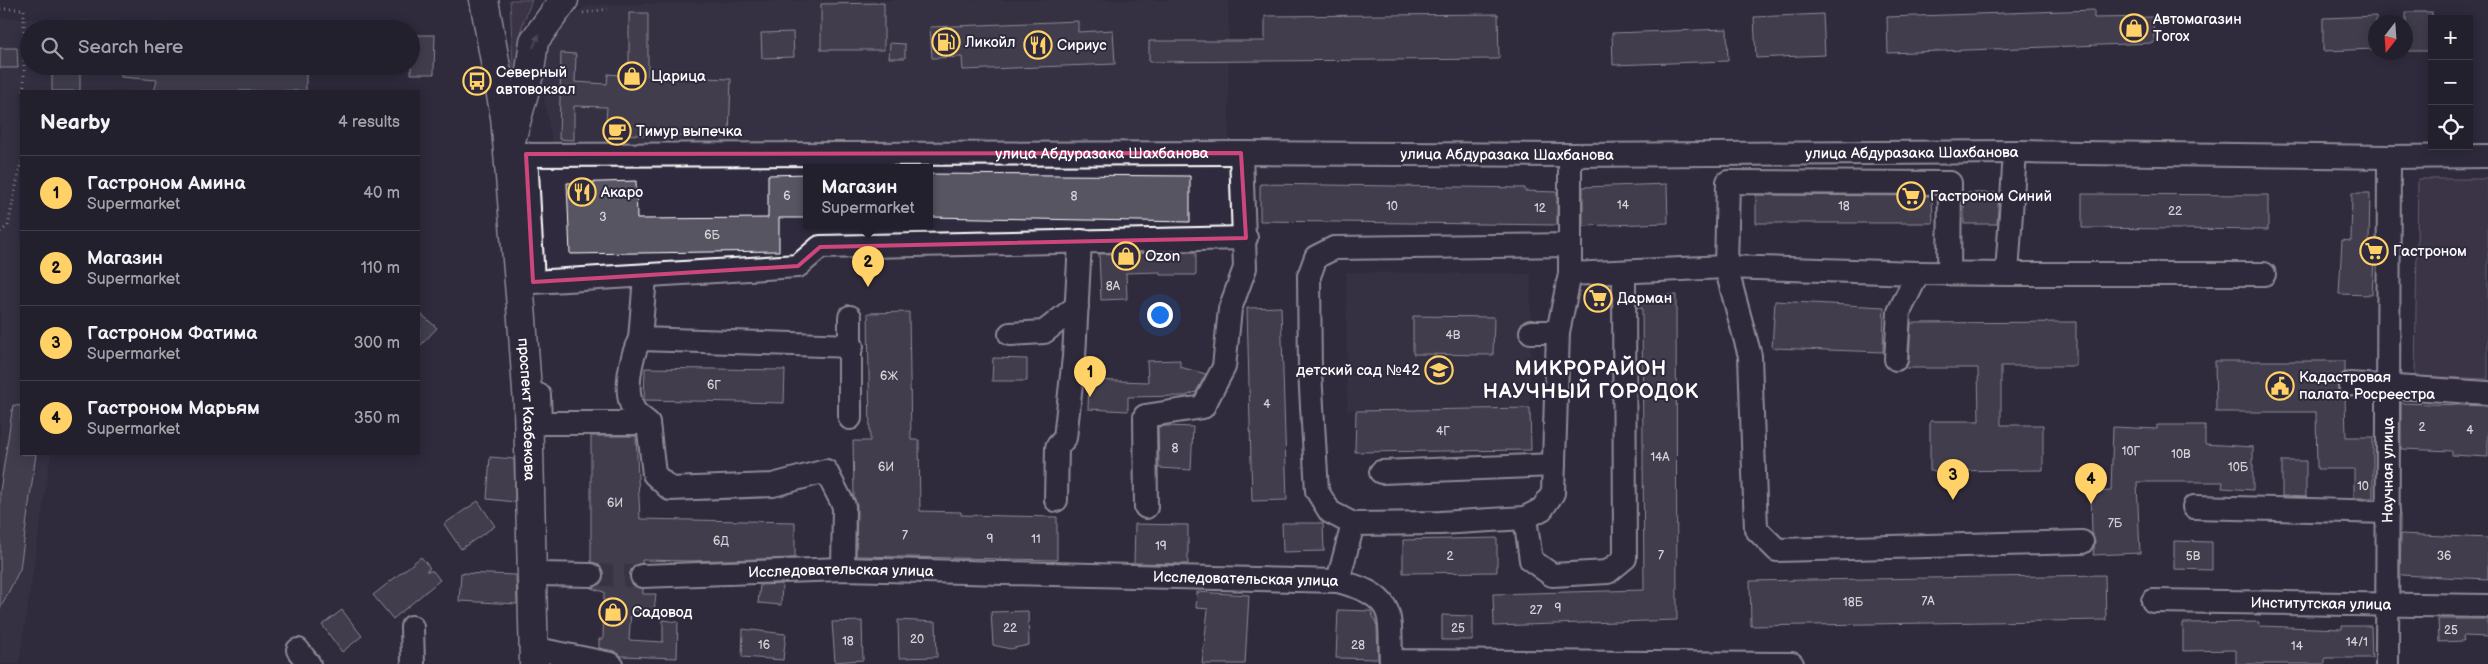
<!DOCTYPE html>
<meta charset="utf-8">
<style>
body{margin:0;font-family:"Balsamiq Sans",sans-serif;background:#2f2d3a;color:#f1f3f6}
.controls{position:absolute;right:15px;top:15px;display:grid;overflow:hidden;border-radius:0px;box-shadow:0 2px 12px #0003}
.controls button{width:45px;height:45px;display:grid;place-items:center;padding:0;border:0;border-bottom:1px solid #403e4a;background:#23202e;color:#f1f3f6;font:25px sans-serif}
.compass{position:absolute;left:2368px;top:15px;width:45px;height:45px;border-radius:50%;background:#23202e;box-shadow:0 2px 12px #0003;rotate:197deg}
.you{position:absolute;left:1159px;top:314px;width:18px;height:18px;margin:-12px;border:4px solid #fff;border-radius:50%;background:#1a73e8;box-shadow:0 0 0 8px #1a73e833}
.badge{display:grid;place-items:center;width:32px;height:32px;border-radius:50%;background:#ffd166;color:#111;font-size:16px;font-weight:700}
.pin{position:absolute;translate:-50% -41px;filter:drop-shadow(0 1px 2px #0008)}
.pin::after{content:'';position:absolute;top:26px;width:18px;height:15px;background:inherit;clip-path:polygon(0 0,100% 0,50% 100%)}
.popup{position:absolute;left:803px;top:164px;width:130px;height:65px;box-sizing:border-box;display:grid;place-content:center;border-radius:0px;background:#23202e;filter:drop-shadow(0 1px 4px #0005);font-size:16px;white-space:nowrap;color:#a3a3aa}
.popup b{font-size:19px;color:#f1f3f6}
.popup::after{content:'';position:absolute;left:50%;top:100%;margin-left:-10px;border:10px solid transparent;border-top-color:#23202e}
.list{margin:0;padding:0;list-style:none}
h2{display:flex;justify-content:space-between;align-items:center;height:65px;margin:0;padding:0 20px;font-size:21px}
h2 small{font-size:16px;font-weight:400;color:#a3a3aa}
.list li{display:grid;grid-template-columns:32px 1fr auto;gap:15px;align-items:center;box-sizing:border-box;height:75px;padding:0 20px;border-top:1px solid #403e4a}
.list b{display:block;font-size:19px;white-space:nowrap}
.list p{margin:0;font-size:16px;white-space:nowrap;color:#a3a3aa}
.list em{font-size:16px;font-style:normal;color:#a3a3aa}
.icon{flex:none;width:28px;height:28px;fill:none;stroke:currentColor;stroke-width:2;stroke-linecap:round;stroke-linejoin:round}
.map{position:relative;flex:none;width:2488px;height:664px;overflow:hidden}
.search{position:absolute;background:#23202e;box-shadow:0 2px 12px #0003;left:20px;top:20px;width:400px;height:55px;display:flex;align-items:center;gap:12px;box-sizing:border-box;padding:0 18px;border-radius:28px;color:#a3a3aa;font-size:19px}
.panel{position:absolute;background:#23202e;box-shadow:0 2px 12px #0003;left:20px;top:90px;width:400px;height:365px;border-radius:0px}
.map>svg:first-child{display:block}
</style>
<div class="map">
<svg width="2488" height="664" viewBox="0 0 2488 664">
<rect width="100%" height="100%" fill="#2f2a3d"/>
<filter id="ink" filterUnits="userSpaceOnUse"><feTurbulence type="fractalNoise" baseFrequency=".02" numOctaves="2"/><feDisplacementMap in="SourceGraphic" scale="10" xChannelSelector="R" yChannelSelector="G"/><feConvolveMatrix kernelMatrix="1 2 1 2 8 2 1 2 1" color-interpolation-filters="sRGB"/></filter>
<g filter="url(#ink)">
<g fill="#3c3749">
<polygon points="820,0 1229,0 1229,140 553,146 543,95 547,46 559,21 590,5"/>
<polygon points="0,18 164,21 163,29 29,29 29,66 158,66 151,91 21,91 21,454 51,454 19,664 0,664"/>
<polygon points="1346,272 1531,274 1530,408 1347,410"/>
</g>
<g fill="#464152" stroke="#a2a0a8">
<polygon points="510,0 532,0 522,26 515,106"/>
<polygon points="2418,179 2488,179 2488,379 2415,376"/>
</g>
<g fill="#595564" stroke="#fff">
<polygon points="884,3 884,50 821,50 821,4"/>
<polygon points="2094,10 2094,18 2153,17 2154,43 1888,53 1887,17"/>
<rect x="2406" y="12" width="26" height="39"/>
<polygon points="629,13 648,13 648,76 731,79 729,137 605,134 607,107 574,106 574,140 559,139 561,53 576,54 575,82 607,84 608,74 629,76"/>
<polygon points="1498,14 1499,59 1149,62 1149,41 1265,41 1265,16"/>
<polygon points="1823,14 1825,55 1756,58 1754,17"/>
<polygon points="2376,16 2376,49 2323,51 2323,18"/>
<polygon points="1078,21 1078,32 1113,30 1115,64 963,70 962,57 932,58 930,27"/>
<polygon points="1727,29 1728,61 1613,65 1612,33"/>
<polygon points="793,32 794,57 762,58 761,33"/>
<polygon points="411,35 435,35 434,74 411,74"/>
<polygon points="890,43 905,44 905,58 889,58"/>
<polygon points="0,48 17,48 18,68 0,68"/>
<rect x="52" y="66" width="28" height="25"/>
<polygon points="121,66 306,67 306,91 154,91 157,80 121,77"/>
<polygon points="807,174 807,218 779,218 779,251 570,254 567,183 636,181 637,219 768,218 768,175"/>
<polygon points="929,174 1190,176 1190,222 929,217"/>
<polygon points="1260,184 1525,188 1525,191 1557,192 1557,225 1260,221"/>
<polygon points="1667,184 1668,223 1583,226 1583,187"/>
<polygon points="1964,193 1999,193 1997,224 1964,224"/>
<polygon points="2352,193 2370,193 2369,242 2375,242 2372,295 2339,294 2342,240 2351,241"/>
<polygon points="2082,194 2268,195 2268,230 2082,228"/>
<polygon points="1756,195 1932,196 1933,223 1756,223"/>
<polygon points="1196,252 1196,275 1160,275 1160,272 1126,273 1127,299 1101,300 1099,254"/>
<polygon points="1637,295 1676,295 1677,620 1494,626 1493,594 1644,590 1642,308 1637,308"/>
<polygon points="1775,301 1884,307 1883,352 1772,348"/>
<polygon points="1281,307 1287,500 1252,501 1247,308"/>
<polygon points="419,312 437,328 419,347"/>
<polygon points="909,312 911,440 919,440 920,511 961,512 961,515 1057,517 1057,560 856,556 857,506 854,497 853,441 870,441 868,313"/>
<polygon points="1413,316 1494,317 1493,355 1413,354"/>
<polygon points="2076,322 2076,366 2001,366 2001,425 2043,425 2043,470 1930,471 1930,421 1979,421 1978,368 1906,368 1909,360 1911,323"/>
<polygon points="993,358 1027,359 1027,381 992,381"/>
<polygon points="1180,360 1180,367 1206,374 1196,392 1185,396 1128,397 1128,411 1088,409 1089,380 1148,382 1147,361"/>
<polygon points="2215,361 2345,361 2345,372 2339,376 2337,384 2338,390 2345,396 2346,437 2373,437 2373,498 2354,498 2354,469 2317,469 2316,412 2216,412"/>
<polygon points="645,368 785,370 784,403 644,400"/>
<polygon points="2401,403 2488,406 2488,457 2452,455 2452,451 2401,449"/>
<polygon points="13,405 21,406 21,454 36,454 20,569 0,609 0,491"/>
<polygon points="1530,408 1531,450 1355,452 1356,411"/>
<polygon points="2157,425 2205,425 2205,444 2253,447 2253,490 2222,488 2223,482 2137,482 2140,553 2093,555 2095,541 2092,534 2091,492 2111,491 2113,427 2157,429"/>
<polygon points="1166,426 1193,427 1191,470 1159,468 1158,427"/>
<polygon points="591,436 636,436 640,519 795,522 795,558 690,561 642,560 642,563 631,569 629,576 631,583 643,589 643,594 656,594 654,611 631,610 629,640 663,642 663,620 678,622 677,658 621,656 614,651 599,648 599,639 603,639 604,592 591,588 602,582 604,575 598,564 591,562"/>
<polygon points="490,457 514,459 515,502 487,499"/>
<polygon points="2282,461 2306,461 2306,497 2282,496"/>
<polygon points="478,501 495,526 461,549 444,524"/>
<polygon points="1282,523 1323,523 1324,551 1283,552"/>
<polygon points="1135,524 1188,525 1188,564 1134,563"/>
<polygon points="2401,534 2488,538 2488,579 2400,575"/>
<polygon points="1497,538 1497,572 1403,573 1403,540"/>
<polygon points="2174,541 2212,542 2212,570 2174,569"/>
<polygon points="421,557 430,568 426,571 433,571 440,580 393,619 373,595"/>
<polygon points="461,573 516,575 517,604 459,601"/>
<polygon points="2105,575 2106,620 1751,626 1750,581"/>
<polygon points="782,584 781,605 758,603 760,585"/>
<polygon points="1197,592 1249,595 1245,664 1202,664 1208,609 1196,608"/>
<polygon points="342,610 362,636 342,652 322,625"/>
<polygon points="1338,610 1371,611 1377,626 1378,659 1336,658"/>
<polygon points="1028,611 1029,645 1010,649 993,645 991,612"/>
<polygon points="1442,615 1473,616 1473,640 1442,640"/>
<polygon points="2438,619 2488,619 2488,637 2463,636 2464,641 2439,642"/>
<polygon points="898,620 936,622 937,657 899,658"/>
<polygon points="862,621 863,660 835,662 832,622"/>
<polygon points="2259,622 2259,626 2342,629 2342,626 2371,626 2372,658 2325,658 2325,664 2236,664 2236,650 2183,651 2183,623"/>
<polygon points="743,629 786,634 783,660 742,657"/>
</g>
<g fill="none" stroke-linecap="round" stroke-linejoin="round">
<polyline stroke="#443f50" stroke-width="22" stroke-dasharray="22 11" stroke-linecap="butt" points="591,575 642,576"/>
<g stroke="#fff" stroke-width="26">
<g id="minor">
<polyline points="2015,152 2007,274 2264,274"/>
<polyline points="526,154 533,282 798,266 820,247 1246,238"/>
<path id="s1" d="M507,155L1241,153L1570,155L2015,152L2389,157L2488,156"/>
<polyline points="1570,245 1334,248 1316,257 1309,276 1310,372 1317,491 1330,512 1353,524 1440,523 1525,518 1542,509 1553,493 1558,332 1570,274 1570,155"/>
<polyline points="1949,273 1950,183 1728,182 1726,267 1918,273 2007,274"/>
<polyline points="1570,274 1726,267 1750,356 1756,529 1777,550 2082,542"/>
<polyline points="645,277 640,339 852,346"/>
<polyline points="1531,332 1558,332"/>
<polyline points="1010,334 1044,332 1077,306"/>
<path d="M640,339C631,356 623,392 634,410C637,415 644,419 648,423"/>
<polyline points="1896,359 1899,312 1918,273"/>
<polyline points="2350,384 2488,393"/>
<polyline points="539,395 540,423 648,423 654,474 670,489 773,485 826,471 844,506 843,569"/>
<polyline points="850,418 850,317"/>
<polyline points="1381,472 1554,465"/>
<polyline points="1056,500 1057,447 1065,438 1074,357 1080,241"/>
<polyline points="1146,507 1145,416 1203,407 1224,367 1230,309 1245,268 1241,153"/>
<polyline points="2194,507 2388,512"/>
<polyline points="1525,518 1531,560 1552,575 1608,572 1625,558 1624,273"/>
<polyline points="539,574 591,575"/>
<path id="s2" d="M642,576L843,569L1338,581C1356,586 1382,593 1388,614C1392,628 1390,646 1391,661L1792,664"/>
<polyline points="1338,581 1353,524"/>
<path id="s3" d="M2153,601L2488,606"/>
<polyline points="412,627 413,664"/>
<polyline points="298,650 309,664"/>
<polyline points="542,650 611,664"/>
<path id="s4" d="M2387,664L2389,157"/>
</g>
</g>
<g stroke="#fff" stroke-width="31">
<g id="highway">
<path id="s5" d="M484,0L505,117L522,319L528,405L534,664"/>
<polyline points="512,137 530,71 534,41 564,0"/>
</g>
</g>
<g stroke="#fff" stroke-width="3" stroke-dasharray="1 4" stroke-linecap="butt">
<polyline points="0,9 24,9 24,91"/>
<polyline points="583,13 608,9"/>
<polyline points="0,232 8,226 21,162"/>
</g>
<use href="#minor" stroke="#2f2a3d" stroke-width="22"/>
<use href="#highway" stroke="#2f2a3d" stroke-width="28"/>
</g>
<defs><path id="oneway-solid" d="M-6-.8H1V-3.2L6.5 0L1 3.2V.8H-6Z" transform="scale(1.25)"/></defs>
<use fill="#6d6a77" href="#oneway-solid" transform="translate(536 41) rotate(-66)"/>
</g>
<path d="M0 0H2488V664H0ZM1241,153L1246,238L820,247L798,266L533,282L526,154Z" fill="#2f2a3d" fill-opacity=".55" fill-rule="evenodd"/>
<path fill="none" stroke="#ce467c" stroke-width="4" stroke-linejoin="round" d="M1241,153L1246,238L820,247L798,266L533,282L526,154Z"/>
<defs>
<g id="shop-ring" transform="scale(1.4375)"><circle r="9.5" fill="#2f2a3d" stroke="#ffd166" stroke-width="1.5"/><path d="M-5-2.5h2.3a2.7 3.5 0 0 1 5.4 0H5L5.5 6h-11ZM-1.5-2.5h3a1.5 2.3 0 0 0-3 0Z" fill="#ffd166"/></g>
<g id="fuel-ring" transform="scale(1.4375)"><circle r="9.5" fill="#2f2a3d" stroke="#ffd166" stroke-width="1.5"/><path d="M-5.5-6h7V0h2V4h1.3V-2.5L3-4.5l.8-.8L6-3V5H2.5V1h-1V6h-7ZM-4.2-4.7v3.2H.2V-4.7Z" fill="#ffd166"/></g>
<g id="restaurant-ring" transform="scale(1.4375)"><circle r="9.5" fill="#2f2a3d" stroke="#ffd166" stroke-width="1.5"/><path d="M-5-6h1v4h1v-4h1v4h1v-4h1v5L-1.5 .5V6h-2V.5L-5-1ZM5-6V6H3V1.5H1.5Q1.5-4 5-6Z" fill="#ffd166"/></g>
<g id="bus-ring" transform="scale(1.4375)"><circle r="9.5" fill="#2f2a3d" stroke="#ffd166" stroke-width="1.5"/><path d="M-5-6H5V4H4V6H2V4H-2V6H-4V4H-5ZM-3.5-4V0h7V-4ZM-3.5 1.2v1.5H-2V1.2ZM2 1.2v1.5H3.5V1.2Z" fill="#ffd166"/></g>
<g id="cafe-ring" transform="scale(1.4375)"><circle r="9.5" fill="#2f2a3d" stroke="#ffd166" stroke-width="1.5"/><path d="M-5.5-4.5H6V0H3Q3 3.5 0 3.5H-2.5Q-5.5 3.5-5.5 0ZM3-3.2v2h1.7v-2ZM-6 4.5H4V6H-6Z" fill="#ffd166"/></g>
<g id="supermarket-ring" transform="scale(1.4375)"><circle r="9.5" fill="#2f2a3d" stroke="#ffd166" stroke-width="1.5"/><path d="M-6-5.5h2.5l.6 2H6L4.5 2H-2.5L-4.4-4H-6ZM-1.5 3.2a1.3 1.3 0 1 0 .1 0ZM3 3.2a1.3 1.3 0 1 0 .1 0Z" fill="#ffd166"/></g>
<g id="school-ring" transform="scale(1.4375)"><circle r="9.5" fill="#2f2a3d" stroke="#ffd166" stroke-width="1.5"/><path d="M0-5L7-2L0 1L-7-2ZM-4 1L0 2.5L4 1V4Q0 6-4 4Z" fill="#ffd166"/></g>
<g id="civic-ring" transform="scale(1.4375)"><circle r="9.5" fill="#2f2a3d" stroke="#ffd166" stroke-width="1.5"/><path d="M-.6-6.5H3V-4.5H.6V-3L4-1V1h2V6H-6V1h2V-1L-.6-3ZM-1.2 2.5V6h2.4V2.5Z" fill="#ffd166"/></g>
</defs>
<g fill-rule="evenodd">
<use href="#shop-ring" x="2134" y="28"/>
<use href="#fuel-ring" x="946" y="42"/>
<use href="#restaurant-ring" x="1038" y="45"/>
<use href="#shop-ring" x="632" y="76"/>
<use href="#bus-ring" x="477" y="81"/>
<use href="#cafe-ring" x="617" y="131"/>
<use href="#restaurant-ring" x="582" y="192"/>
<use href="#supermarket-ring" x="1911" y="196"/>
<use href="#supermarket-ring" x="2374" y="251"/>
<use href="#shop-ring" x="1126" y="256"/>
<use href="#supermarket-ring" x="1598" y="298"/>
<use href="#school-ring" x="1439" y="370"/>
<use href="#civic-ring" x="2280" y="386"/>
<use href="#shop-ring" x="613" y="612"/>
</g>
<g text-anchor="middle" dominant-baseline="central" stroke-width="4" stroke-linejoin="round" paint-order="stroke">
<g font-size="12" fill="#d6d4d8">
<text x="787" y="196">6</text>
<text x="1074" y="196">8</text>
<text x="1623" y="205">14</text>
<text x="1392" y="206">10</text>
<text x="1844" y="206">18</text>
<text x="1540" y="208">12</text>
<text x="2175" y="211">22</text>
<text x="603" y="217">3</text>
<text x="712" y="235">6Б</text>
<text x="1113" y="286">8А</text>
<text x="1453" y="335">4В</text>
<text x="889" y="376">6Ж</text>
<text x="714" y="385">6Г</text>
<text x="1267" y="404">4</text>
<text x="2422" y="427">2</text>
<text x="2470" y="430">4</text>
<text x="1443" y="431">4Г</text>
<text x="1175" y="448">8</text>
<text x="2131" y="451">10Г</text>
<text x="2181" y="454">10В</text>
<text x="1660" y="457">14А</text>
<text x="886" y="467">6И</text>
<text x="2238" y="467">10Б</text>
<text x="2363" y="486">10</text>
<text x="615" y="503">6И</text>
<text x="2115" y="523">7Б</text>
<text x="905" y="535">7</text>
<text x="990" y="539">9</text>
<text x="1036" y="539">11</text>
<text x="721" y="541">6Д</text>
<text x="1161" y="546">19</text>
<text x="1661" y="555">7</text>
<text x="1450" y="556">2</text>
<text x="2193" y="556">5В</text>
<text x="2444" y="556">36</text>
<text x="1928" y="601">7А</text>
<text x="1853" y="602">18Б</text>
<text x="1558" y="608">9</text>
<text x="1536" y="610">27</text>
<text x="1010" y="628">22</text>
<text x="1458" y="628">25</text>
<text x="2451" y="630">25</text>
<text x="917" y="639">20</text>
<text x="848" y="641">18</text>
<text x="2357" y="642">14/1</text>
<text x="764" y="645">16</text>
<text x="1358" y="645">28</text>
<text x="2297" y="646">14</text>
</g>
<g font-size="15" fill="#fff" stroke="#2f2a3d" text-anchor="start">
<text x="2153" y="19">Автомагазин<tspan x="2153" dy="17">Тогох</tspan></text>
<text x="965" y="42">Ликойл</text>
<text x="1057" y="45">Сириус</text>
<text x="496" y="72">Северный<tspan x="496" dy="17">автовокзал</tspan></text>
<text x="651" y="76">Царица</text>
<text x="636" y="131">Тимур выпечка</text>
<text x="601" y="192">Акаро</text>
<text x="1930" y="196">Гастроном Синий</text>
<text x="2393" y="251">Гастроном</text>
<text x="1145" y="256">Ozon</text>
<text x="1617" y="298">Дарман</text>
<text x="1420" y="370" text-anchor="end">детский сад №42</text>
<text x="2299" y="377">Кадастровая<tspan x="2299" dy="17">палата Росреестра</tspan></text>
<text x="632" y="612">Садовод</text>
</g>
<g font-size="15" fill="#fff" stroke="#2f2a3d">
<text stroke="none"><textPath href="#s1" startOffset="1405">улица Абдуразака Шахбанова</textPath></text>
<text stroke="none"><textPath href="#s1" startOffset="595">улица Абдуразака Шахбанова</textPath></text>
<text stroke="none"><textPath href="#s1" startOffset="1000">улица Абдуразака Шахбанова</textPath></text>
<text stroke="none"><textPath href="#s5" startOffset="412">проспект Казбекова</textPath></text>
<text stroke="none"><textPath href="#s4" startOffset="194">Научная улица</textPath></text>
<text stroke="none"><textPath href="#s2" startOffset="199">Исследовательская улица</textPath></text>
<text stroke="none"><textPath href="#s2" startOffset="604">Исследовательская улица</textPath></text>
<text stroke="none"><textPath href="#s3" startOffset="168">Институтская улица</textPath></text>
</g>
<g font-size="20" font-weight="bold" letter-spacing="1" fill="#fff" stroke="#2f2a3d">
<text x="1591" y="369">МИКРОРАЙОН<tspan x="1591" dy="23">НАУЧНЫЙ ГОРОДОК</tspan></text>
</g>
</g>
</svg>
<div class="controls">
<button>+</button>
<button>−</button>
<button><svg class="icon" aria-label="locate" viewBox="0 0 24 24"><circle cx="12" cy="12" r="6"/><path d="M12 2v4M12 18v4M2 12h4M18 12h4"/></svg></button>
</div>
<svg class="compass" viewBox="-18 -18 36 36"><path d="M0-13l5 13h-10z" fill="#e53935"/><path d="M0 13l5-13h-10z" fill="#a3a3aa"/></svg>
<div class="you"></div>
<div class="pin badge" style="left:1090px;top:397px">1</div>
<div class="pin badge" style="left:868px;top:287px">2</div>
<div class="popup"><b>Магазин</b>Supermarket</div>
<div class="pin badge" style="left:1953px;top:500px">3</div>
<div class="pin badge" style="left:2091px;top:504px">4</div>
<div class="search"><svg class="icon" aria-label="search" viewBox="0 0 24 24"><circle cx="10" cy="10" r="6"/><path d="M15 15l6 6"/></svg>Search here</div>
<section class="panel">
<h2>Nearby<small>4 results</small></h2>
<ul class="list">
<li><span class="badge">1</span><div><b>Гастроном Амина</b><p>Supermarket</p></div><em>40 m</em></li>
<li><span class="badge">2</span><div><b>Магазин</b><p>Supermarket</p></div><em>110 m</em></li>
<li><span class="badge">3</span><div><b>Гастроном Фатима</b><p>Supermarket</p></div><em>300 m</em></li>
<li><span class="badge">4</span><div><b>Гастроном Марьям</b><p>Supermarket</p></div><em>350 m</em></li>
</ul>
</section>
</div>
